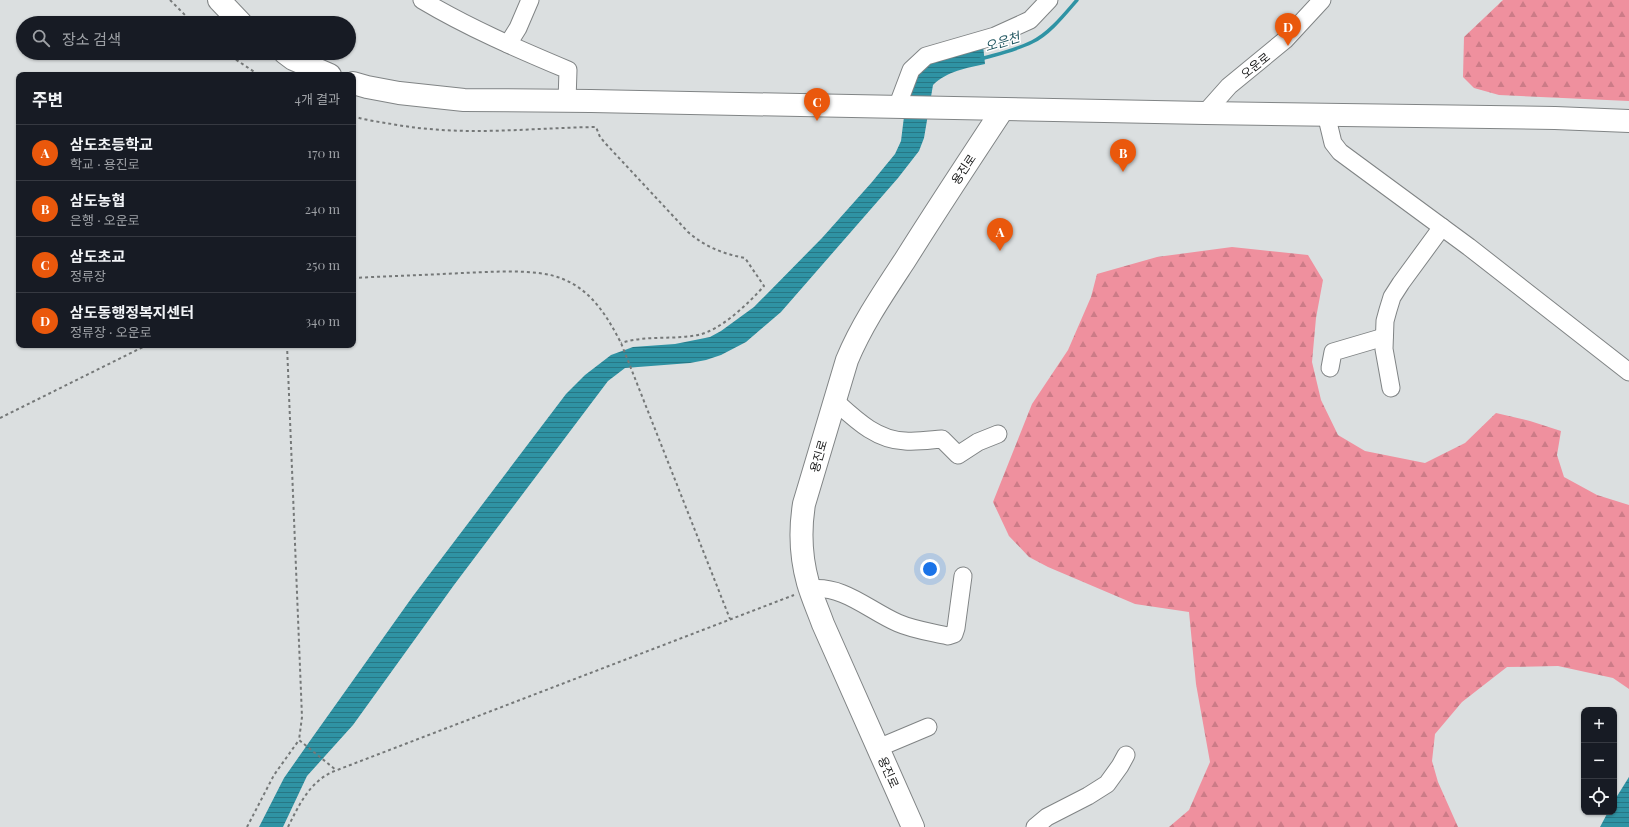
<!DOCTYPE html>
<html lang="ko">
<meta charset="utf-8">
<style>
body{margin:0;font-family:"Playfair Display","Noto Sans KR",serif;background:#242831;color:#f1f3f6}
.controls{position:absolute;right:12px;bottom:12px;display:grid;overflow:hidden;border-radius:8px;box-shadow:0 1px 3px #0004}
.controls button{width:36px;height:36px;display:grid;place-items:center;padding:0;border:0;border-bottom:1px solid #363941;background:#171b24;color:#f1f3f6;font:20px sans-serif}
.you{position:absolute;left:930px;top:569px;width:14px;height:14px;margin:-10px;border:3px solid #fff;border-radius:50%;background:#1a73e8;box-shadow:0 0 0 6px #1a73e833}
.badge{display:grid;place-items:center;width:26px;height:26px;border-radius:50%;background:#ea580c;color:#fff;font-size:13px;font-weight:700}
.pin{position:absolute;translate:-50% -33px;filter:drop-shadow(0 1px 2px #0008)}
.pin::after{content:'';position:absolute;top:21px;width:14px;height:12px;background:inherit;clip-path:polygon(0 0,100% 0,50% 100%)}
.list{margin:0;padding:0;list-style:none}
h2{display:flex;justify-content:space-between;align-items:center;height:52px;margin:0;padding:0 16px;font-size:17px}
h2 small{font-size:13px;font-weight:400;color:#9ea1a6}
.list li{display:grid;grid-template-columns:26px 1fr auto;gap:12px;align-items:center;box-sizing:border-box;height:56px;padding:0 16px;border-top:1px solid #363941}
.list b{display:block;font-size:15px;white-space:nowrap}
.list p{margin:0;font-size:13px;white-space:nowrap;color:#9ea1a6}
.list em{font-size:13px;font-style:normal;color:#9ea1a6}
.icon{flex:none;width:22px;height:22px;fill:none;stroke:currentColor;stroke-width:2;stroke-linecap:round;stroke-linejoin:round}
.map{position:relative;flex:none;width:1629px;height:827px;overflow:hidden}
.search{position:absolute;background:#171b24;box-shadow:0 1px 3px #0004;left:16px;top:16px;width:340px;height:44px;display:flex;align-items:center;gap:10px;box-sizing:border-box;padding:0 14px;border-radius:22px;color:#9ea1a6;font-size:15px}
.panel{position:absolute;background:#171b24;box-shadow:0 1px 3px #0004;left:16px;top:72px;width:340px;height:276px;border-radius:8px}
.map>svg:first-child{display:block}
</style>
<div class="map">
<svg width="1629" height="827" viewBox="0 0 1629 827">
<defs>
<pattern id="forest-firs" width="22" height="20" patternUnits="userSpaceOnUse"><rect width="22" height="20" fill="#ef909e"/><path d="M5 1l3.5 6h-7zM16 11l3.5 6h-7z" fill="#cc7b87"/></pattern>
<pattern id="water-rules" width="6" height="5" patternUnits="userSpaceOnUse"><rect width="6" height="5" fill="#2f93a4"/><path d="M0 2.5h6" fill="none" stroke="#277785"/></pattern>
</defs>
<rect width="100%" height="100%" fill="#dbdfe0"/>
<g fill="url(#forest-firs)">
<polygon points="1503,0 1629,0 1629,101 1499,95 1474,88 1463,77 1464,37"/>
<polygon points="1232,247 1308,255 1323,280 1316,318 1312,362 1321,400 1338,435 1365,451 1425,463 1465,443 1496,413 1530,421 1561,431 1557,455 1564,477 1597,495 1629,505 1629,689 1613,678 1558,666 1507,667 1462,702 1435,734 1432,761 1438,782 1458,827 1169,827 1189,810 1210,762 1196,684 1189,612 1135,604 1048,567 1029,557 1009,536 993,502 1032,404 1068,350 1091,297 1097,274 1157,257"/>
</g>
<g fill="url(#water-rules)">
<path d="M983,45L985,64C967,68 947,71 933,85L924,138L919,151L898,178L781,312L746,342L721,355L706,360L690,363L625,368L608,381L454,585L353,725L307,776L283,827H259L284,778L312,738L413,596L566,394L585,375L611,355L633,347L675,344L710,337L721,331L754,307L822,238L872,182L895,154L901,141L907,92L914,78L932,60Z"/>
<polygon points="1629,777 1629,827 1600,827 1608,812 1614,812 1614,801"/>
</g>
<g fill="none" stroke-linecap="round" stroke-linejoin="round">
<path stroke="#2f93a4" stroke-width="3.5" d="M981,59C998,54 1016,50 1032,42C1049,34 1064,15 1077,0"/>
<g stroke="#808485" stroke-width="19">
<g id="minor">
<path d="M422,0C469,28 518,49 568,70L567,101"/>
<polyline points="508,44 518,28 530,0"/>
<polyline points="897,107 911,70 926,56 995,36 1030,20 1049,0"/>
<polyline points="1205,113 1229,86 1285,40 1322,0"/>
<polyline points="1326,114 1333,143 1340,152 1469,247 1629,372"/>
<polyline points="1330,368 1333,352 1384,337"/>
<polyline points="1391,388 1384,349 1385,321 1388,310 1392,297 1401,283 1442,227"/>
<path d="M835,401C855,419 876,440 905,441C917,442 930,440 942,439L958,455L978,442L998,434"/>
<path d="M810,589C844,585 868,610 898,623C914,630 931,632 948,636L954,634L956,628L963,576"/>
<polyline points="878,748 928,727"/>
<polyline points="1035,827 1047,817 1088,796 1107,784 1120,766 1126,755"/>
</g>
</g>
<g stroke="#808485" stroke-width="24">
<g id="major">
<polyline points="219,0 241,23"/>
<polyline points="285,53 293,59 330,75"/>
<polyline points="353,83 367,87 399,93 464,100 591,101 1205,113 1555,118 1629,121"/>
<path d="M913,827L823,624C818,610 812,597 808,583C801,558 800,529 804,504L847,360C862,324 884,292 905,260C937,209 970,159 1003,109"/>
</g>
</g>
<g stroke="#757878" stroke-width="2" stroke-dasharray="3 3" stroke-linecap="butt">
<polyline points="170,0 193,23"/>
<polyline points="226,53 259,75"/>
<path d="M353,116C365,120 379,122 392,124C462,137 526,128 596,127L600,137L606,144L688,232C705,247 724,254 745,258L764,286C748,304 721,330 698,335C673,340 646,335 621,343"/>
<path d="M353,278C390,276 426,275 463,273C491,272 537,268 563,279C592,291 607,316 621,343L730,619"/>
<polyline points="287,345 302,717 299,740 336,770"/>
<polyline points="0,418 147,345"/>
<polyline points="247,827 274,775 299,740"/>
<path d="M288,827C299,805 309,783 332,772L794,595"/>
</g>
<use href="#minor" stroke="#fff" stroke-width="17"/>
<use href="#major" stroke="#fff" stroke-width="22"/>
</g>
<g text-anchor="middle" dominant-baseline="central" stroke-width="3" stroke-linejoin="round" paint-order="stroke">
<g font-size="12" fill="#161717" stroke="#fff">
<text transform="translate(1255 65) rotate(-39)">오운로</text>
<text transform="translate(963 169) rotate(-56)">용진로</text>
<text transform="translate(818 456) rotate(-74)">용진로</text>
<text transform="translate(889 772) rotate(66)">용진로</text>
</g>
<g font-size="13" font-style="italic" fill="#1f555f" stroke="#fff">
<text transform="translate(1002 41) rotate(-17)">오운천</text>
</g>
</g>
</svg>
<div class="controls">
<button>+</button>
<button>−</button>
<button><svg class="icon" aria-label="locate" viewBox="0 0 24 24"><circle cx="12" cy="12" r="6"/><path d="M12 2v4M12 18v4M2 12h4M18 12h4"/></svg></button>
</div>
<div class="you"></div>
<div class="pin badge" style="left:1000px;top:251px">A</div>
<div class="pin badge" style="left:1123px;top:172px">B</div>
<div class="pin badge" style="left:817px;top:121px">C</div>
<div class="pin badge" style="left:1288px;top:46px">D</div>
<div class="search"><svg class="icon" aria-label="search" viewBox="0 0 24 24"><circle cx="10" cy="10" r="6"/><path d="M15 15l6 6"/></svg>장소 검색</div>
<section class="panel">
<h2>주변<small>4개 결과</small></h2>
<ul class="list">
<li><span class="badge">A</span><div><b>삼도초등학교</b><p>학교 · 용진로</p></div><em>170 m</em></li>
<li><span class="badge">B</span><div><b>삼도농협</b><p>은행 · 오운로</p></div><em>240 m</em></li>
<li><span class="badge">C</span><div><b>삼도초교</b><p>정류장</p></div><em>250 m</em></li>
<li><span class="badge">D</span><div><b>삼도동행정복지센터</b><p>정류장 · 오운로</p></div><em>340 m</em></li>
</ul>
</section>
</div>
